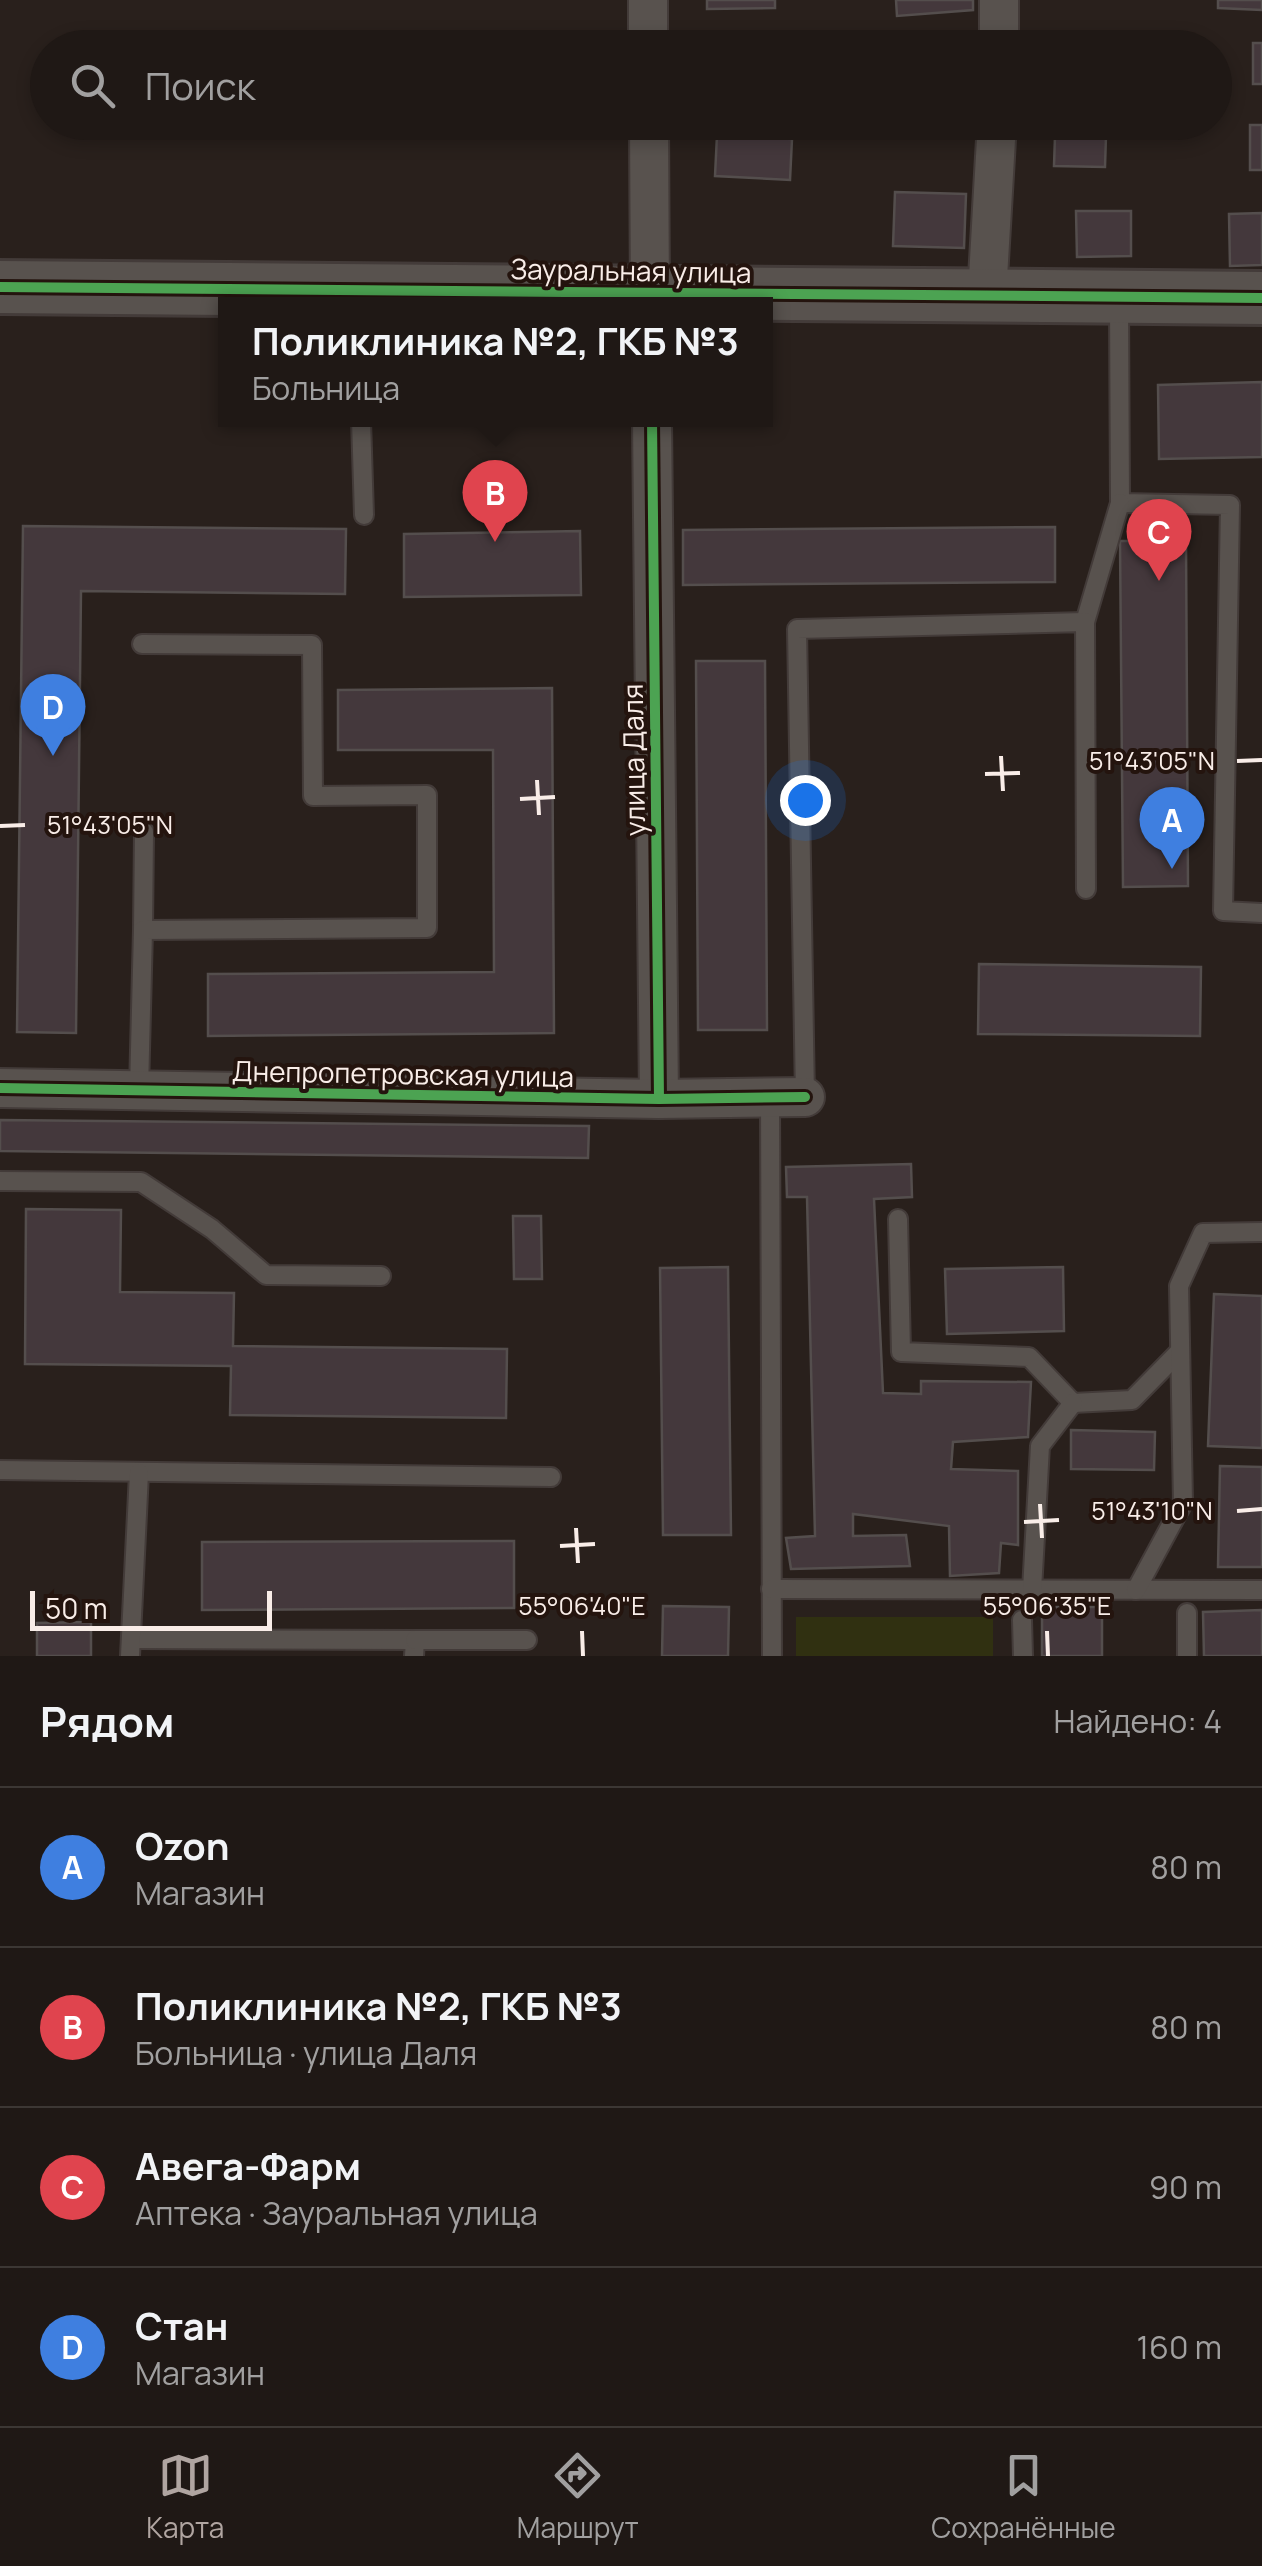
<!DOCTYPE html>
<html lang="ru">
<meta charset="utf-8">
<style>
body{margin:0;font-family:Manrope,sans-serif;background:#2c2522;color:#f1f3f6}
.scale{position:absolute;left:30px;bottom:25px;width:242px;box-sizing:border-box;padding-left:10px;border:5px solid #f9ede8;border-top:0;font-size:28px;line-height:35px;white-space:nowrap;color:#f9ede8;-webkit-text-stroke:8px #24140e;paint-order:stroke}
.you{position:absolute;left:805px;top:800px;width:35px;height:35px;margin:-25px;border:8px solid #fff;border-radius:50%;background:#1a73e8;box-shadow:0 0 0 15px #1a73e833}
.badge{display:grid;place-items:center;width:65px;height:65px;border-radius:50%;background:#b0a5a1;color:#fff;font-size:32px;font-weight:700}
.pin{position:absolute;translate:-50% -82px;filter:drop-shadow(0 2px 5px #0008)}
.pin::after{content:'';position:absolute;top:52px;width:35px;height:30px;background:inherit;clip-path:polygon(0 0,100% 0,50% 100%)}
.popup{position:absolute;left:218px;top:297px;width:555px;height:130px;box-sizing:border-box;display:grid;place-content:center;border-radius:0px;background:#1f1815;filter:drop-shadow(0 2px 8px #0005);font-size:32px;white-space:nowrap;color:#a1a0a0}
.popup b{font-size:38px;color:#f1f3f6}
.popup::after{content:'';position:absolute;left:50%;top:100%;margin-left:-20px;border:20px solid transparent;border-top-color:#1f1815}
.list{margin:0;padding:0;list-style:none}
h2{display:flex;justify-content:space-between;align-items:center;height:130px;margin:0;padding:0 40px;font-size:42px}
h2 small{font-size:32px;font-weight:400;color:#a1a0a0}
.list li{display:grid;grid-template-columns:65px 1fr auto;gap:30px;align-items:center;box-sizing:border-box;height:160px;padding:0 40px;border-top:2px solid #3c3734}
.list b{display:block;font-size:38px;white-space:nowrap}
.list p{margin:0;font-size:32px;white-space:nowrap;color:#a1a0a0}
.list em{font-size:32px;font-style:normal;color:#a1a0a0}
.icon{flex:none;width:55px;height:55px;fill:none;stroke:currentColor;stroke-width:2;stroke-linecap:round;stroke-linejoin:round}
.map{position:relative;flex:none;width:1262px;height:1656px;overflow:hidden}
.search{position:absolute;background:#1f1815;box-shadow:0 5px 15px #0003;left:30px;right:30px;top:30px;height:110px;display:flex;align-items:center;gap:25px;box-sizing:border-box;padding:0 35px;border-radius:55px;color:#a1a0a0;font-size:38px}
.sheet{height:770px;background:#1f1815}
nav{display:flex;justify-content:space-around;align-items:center;box-sizing:border-box;height:140px;border-top:2px solid #3c3734;background:#1f1815;font-size:28px;color:#a1a0a0}
nav a{display:grid;justify-items:center;gap:5px}
nav .on{color:#b0a5a1}
.map>svg:first-child{display:block}
</style>
<div class="map">
<svg width="1262" height="1656" viewBox="0 0 1262 1656">
<rect width="100%" height="100%" fill="#29201c"/>
<rect fill="#303011" x="796" y="1617" width="197" height="39"/>
<g fill="#44383c" stroke="#544e4d" stroke-width="2.5">
<polygon points="707,0 775,0 775,8 707,9"/>
<polygon points="896,0 973,0 973,10 897,16"/>
<polygon points="1218,0 1262,0 1262,10 1218,8"/>
<polygon points="1050,38 1098,38 1099,48 1050,48"/>
<rect x="1253" y="43" width="9" height="41"/>
<rect x="1250" y="125" width="12" height="45"/>
<polygon points="717,135 792,139 790,180 715,176"/>
<polygon points="1055,136 1106,136 1105,167 1054,166"/>
<polygon points="895,192 966,194 964,248 893,246"/>
<polygon points="1076,211 1131,211 1131,256 1077,257"/>
<polygon points="1262,213 1262,265 1230,266 1229,214"/>
<polygon points="1262,382 1262,457 1159,459 1158,385"/>
<polygon points="23,526 346,529 345,594 81,591 76,1033 17,1032"/>
<polygon points="1055,527 1055,582 683,585 683,530"/>
<polygon points="580,531 581,595 404,597 404,534"/>
<polygon points="1120,541 1186,541 1188,886 1123,887"/>
<polygon points="696,661 765,661 767,1030 698,1030"/>
<polygon points="552,688 554,1033 208,1036 208,974 494,972 493,750 338,750 338,690"/>
<polygon points="979,964 1201,967 1200,1036 978,1034"/>
<polygon points="0,1120 589,1126 588,1158 0,1151"/>
<polygon points="911,1164 912,1197 874,1199 883,1393 921,1394 921,1381 1031,1382 1028,1437 953,1442 951,1469 1018,1471 1018,1545 1001,1543 999,1573 950,1576 949,1526 853,1514 853,1536 906,1535 910,1566 791,1569 786,1538 815,1536 807,1197 787,1197 786,1167"/>
<polygon points="26,1209 121,1210 120,1292 234,1293 233,1346 507,1349 506,1418 230,1415 231,1366 25,1364"/>
<polygon points="513,1216 541,1216 542,1279 514,1279"/>
<polygon points="728,1267 731,1535 663,1535 660,1268"/>
<polygon points="1063,1267 1064,1331 947,1334 945,1269"/>
<polygon points="1214,1294 1262,1296 1262,1448 1208,1446"/>
<polygon points="1071,1430 1155,1432 1154,1470 1071,1469"/>
<polygon points="1220,1466 1262,1467 1262,1567 1218,1567"/>
<polygon points="514,1541 514,1608 202,1610 202,1542"/>
<polygon points="663,1606 729,1607 728,1656 662,1656"/>
<rect x="1042" y="1607" width="60" height="49"/>
<polygon points="1262,1610 1262,1656 1204,1656 1203,1612"/>
<polygon points="91,1622 91,1656 37,1656 37,1623"/>
</g>
<g fill="none" stroke-linecap="round" stroke-linejoin="round">
<g stroke="#433b39" stroke-width="22">
<g id="lane">
<polyline points="1119,303 1120,503 1230,505 1223,911 1262,913"/>
<polyline points="361,420 364,515"/>
<polyline points="1085,622 1120,503"/>
<polyline points="143,930 144,832"/>
<polyline points="139,1090 143,930 427,928 427,795 313,796 312,645 142,644"/>
<polyline points="805,1097 797,629 1085,622 1086,889"/>
<polyline points="770,1098 772,1656"/>
<polyline points="0,1181 141,1182 212,1229 266,1275 381,1276"/>
<polyline points="898,1219 901,1352 1029,1357 1073,1403 1132,1400 1178,1353"/>
<polyline points="0,1470 551,1477"/>
<polyline points="771,1589 1262,1590"/>
<polyline points="1032,1590 1040,1446 1073,1403"/>
<polyline points="1136,1590 1183,1503 1179,1286 1203,1233 1262,1232"/>
<polyline points="1187,1613 1187,1656"/>
<polyline points="1022,1620 1023,1656"/>
<polyline points="131,1639 415,1640 414,1656"/>
<polyline points="415,1640 527,1640"/>
<polyline points="130,1656 139,1473"/>
</g>
</g>
<g stroke="#433b39" stroke-width="42">
<g id="street">
<polyline points="648,0 648,48"/>
<polyline points="999,48 999,0"/>
<polyline points="649,122 650,304"/>
<polyline points="987,295 997,122"/>
<polyline points="652,420 659,1099"/>
<polyline points="0,1088 659,1099 805,1097"/>
</g>
</g>
<g stroke="#433b39" stroke-width="58">
<polyline id="secondary" points="0,287 1262,298"/>
</g>
<use href="#lane" stroke="#58524e" stroke-width="18"/>
<use href="#street" stroke="#58524e" stroke-width="38"/>
<use href="#secondary" stroke="#58524e" stroke-width="52"/>
<g stroke="#24140e" stroke-width="16">
<g id="cycleway">
<polyline points="0,287 1262,298"/>
<polyline points="652,420 659,1099"/>
<polyline points="0,1088 659,1099 805,1097"/>
</g>
</g>
<use href="#cycleway" stroke="#4ca352" stroke-width="10"/>
</g>
<path fill="none" stroke="#f9ede8" stroke-width="4" d="M1001,756L1003,791M1237,761L1262,760M985,774L1020,773M537,780L539,815M520,799L555,797M0,826L25,825M1040,1504L1042,1538M1237,1511L1262,1509M1024,1522L1059,1520M576,1528L578,1563M560,1546L595,1544M582,1631L583,1656M1047,1631L1048,1656"/>
<g text-anchor="middle" dominant-baseline="central" stroke-width="8" stroke-linejoin="round" paint-order="stroke">
<g font-size="28" fill="#f9ede8" stroke="#24140e">
<text transform="translate(631 270) rotate(1)">Зауральная улица</text>
<text transform="translate(633 760) rotate(-91)">улица Даля</text>
<text transform="translate(403 1073) rotate(1)">Днепропетровская улица</text>
</g>
</g>
<g font-size="25" text-anchor="middle" fill="#f9ede8" stroke="#24140e" stroke-width="8" stroke-linejoin="round" paint-order="stroke">
<text x="1152" y="770">51°43'05"N</text>
<text x="110" y="834">51°43'05"N</text>
<text x="1152" y="1520">51°43'10"N</text>
<text x="582" y="1615">55°06'40"E</text>
<text x="1047" y="1615">55°06'35"E</text>
</g>
</svg>
<div class="scale">50 m</div>
<div class="you"></div>
<div class="pin badge" style="left:1172px;top:869px;background:#3f7fe0">A</div>
<div class="pin badge" style="left:495px;top:542px;background:#e0444e">B</div>
<div class="popup"><b>Поликлиника №2, ГКБ №3</b>Больница</div>
<div class="pin badge" style="left:1159px;top:581px;background:#e0444e">C</div>
<div class="pin badge" style="left:53px;top:756px;background:#3f7fe0">D</div>
<div class="search"><svg class="icon" aria-label="search" viewBox="0 0 24 24"><circle cx="10" cy="10" r="6"/><path d="M15 15l6 6"/></svg>Поиск</div>
</div>
<section class="sheet">
<h2>Рядом<small>Найдено: 4</small></h2>
<ul class="list">
<li><span class="badge" style="background:#3f7fe0">A</span><div><b>Ozon</b><p>Магазин</p></div><em>80 m</em></li>
<li><span class="badge" style="background:#e0444e">B</span><div><b>Поликлиника №2, ГКБ №3</b><p>Больница · улица Даля</p></div><em>80 m</em></li>
<li><span class="badge" style="background:#e0444e">C</span><div><b>Авега-Фарм</b><p>Аптека · Зауральная улица</p></div><em>90 m</em></li>
<li><span class="badge" style="background:#3f7fe0">D</span><div><b>Стан</b><p>Магазин</p></div><em>160 m</em></li>
</ul>
</section>
<nav>
<a class="on"><svg class="icon" aria-label="map" viewBox="0 0 24 24"><path d="M3 6l6-2 6 2 6-2v14l-6 2-6-2-6 2zM9 4v14M15 6v14"/></svg>Карта</a>
<a><svg class="icon" aria-label="directions" viewBox="0 0 24 24"><path d="M12 3l9 9-9 9-9-9zM9 14v-3h6M13 9l2 2-2 2"/></svg>Маршрут</a>
<a><svg class="icon" aria-label="saved" viewBox="0 0 24 24"><path d="M7 4h10v16l-5-4-5 4z"/></svg>Сохранённые</a>
</nav>
